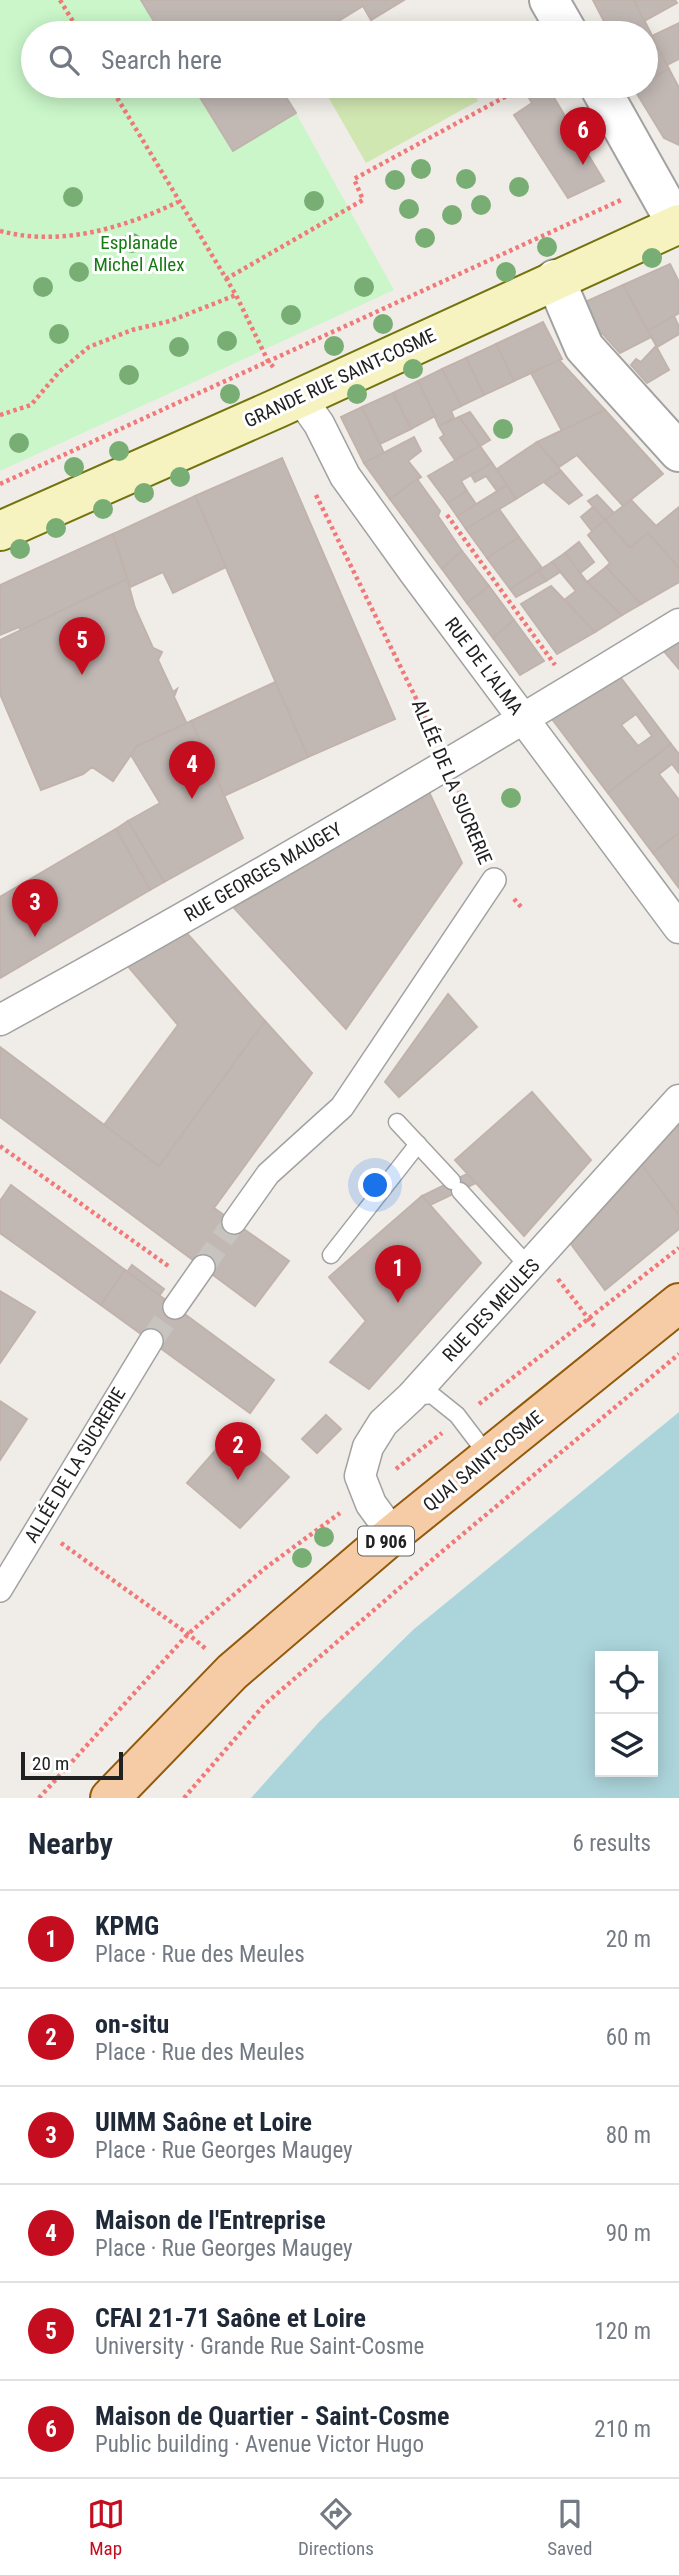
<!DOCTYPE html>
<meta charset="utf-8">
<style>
body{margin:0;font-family:"Roboto Condensed",sans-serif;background:#f2f2f3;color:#1f2937}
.controls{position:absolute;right:21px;bottom:21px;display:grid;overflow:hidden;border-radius:0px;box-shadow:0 4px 18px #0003}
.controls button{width:63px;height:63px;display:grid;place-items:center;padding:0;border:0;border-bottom:2px solid #e0e1e3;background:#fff;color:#1f2937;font:35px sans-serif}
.scale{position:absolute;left:21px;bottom:18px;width:102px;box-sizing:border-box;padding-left:7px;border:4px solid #212121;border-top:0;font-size:19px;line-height:24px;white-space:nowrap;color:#212121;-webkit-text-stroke:5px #fff;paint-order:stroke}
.you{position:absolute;left:376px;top:1186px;width:24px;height:24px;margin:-18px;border:5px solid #fff;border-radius:50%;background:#1a73e8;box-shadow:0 0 0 10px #1a73e833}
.badge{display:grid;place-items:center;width:46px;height:46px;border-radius:50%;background:#c40d1f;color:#fff;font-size:23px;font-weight:700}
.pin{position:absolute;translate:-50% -58px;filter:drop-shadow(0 2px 4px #0008)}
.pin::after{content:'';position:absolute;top:37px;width:24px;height:21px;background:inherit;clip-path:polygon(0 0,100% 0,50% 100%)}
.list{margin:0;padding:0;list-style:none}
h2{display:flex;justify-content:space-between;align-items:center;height:91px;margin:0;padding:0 28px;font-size:30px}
h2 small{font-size:23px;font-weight:400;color:#747a83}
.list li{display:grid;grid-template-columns:46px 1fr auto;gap:21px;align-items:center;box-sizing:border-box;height:98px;padding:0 28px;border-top:2px solid #e0e1e3}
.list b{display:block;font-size:26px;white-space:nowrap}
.list p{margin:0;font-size:23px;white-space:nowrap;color:#747a83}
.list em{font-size:23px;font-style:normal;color:#747a83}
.icon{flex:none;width:38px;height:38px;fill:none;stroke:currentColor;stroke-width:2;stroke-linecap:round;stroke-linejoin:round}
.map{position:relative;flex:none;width:679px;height:1798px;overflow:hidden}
.search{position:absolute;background:#fff;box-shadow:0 4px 18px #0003;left:21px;right:21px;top:21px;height:77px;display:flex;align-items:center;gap:18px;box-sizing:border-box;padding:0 24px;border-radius:38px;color:#747a83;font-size:26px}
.sheet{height:679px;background:#fff}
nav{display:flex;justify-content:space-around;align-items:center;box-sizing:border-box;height:98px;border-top:2px solid #e0e1e3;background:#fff;font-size:19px;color:#747a83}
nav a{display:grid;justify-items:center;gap:4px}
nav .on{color:#c40d1f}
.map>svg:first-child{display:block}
</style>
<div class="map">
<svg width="679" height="1798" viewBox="0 0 679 1798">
<rect width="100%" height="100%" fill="#f0ede8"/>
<polygon fill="#d1e7b2" points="322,86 470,86 478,101 366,163"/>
<polygon fill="#caf6c9" points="0,0 141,0 161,33 33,33 33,86 193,86 233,151 296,113 394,290 0,471"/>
<path fill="#acd5db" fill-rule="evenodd" d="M679,1412V1798H251L319,1722L414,1629ZM600,1656H653V1772H600Z"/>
<g fill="#c1b8b4" stroke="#c1b3ab" stroke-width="2" fill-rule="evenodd">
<polygon points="141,0 404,0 371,20 363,6 319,33 161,33"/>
<polygon points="593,0 634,0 669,69 656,76 646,59 646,33 610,33"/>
<polygon points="634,0 675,0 677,3 644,21"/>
<polygon points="679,23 679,59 667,65 652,36"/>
<polygon points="669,69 679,88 679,145 664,138 634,89 646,86 646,82"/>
<polygon points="193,86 279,86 296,113 233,151"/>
<polygon points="522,86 547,86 604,181 568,198 514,115 532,103"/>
<polygon points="670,264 679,282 679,313 648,331 623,285"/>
<polygon points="623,285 651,337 620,353 602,333 601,335 585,302"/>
<polygon points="674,316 679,327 679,334 657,347 648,331"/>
<polygon points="543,322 562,359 514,381 496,344"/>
<polygon points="496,344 514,381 484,395 466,358"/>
<polygon points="656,346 669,370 647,383 631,365 636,359 641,362"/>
<polygon points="466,358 484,395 461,406 442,369"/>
<polygon points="559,360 605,410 562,431 531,373"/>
<polygon points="442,369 461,406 451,411 454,418 439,426 418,381"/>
<polygon points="418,381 435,416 411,429 393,393"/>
<polygon points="393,393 411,429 380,444 362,407"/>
<polygon points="362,407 384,453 364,463 341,417"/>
<polygon points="605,410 663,474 623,506 577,455 559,467 537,442"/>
<polygon points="470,412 490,440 480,446 459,417"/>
<polygon points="459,417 480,446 455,460 440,438 444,435 439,426"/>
<polygon points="414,437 421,451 408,461 421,477 390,499 364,463"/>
<polygon points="537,442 561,471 516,499 497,469"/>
<polygon points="480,446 492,463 461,481 467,491 448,503 428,476"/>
<polygon points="282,458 395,719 308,757 195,496"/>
<polygon points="492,463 507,485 497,491 486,476 475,482 471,475"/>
<polygon points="561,471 582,495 569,504 544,482"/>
<polygon points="417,479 440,511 438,516 462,551 442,569 390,499"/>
<polygon points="507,485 516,499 466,529 457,516"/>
<polygon points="467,491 476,504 457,516 448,503"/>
<polygon points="597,495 615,514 605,520 588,501"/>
<polygon points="195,496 226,567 173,593 163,572 130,587 113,534"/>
<polygon points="631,500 656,526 679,507 679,568 648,533 630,548 605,520"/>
<polygon points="593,507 605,520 592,531 581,517"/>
<polygon points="499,509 519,537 487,558 466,529"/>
<polygon points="605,520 630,548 648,533 679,568 679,582 641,604 606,567 610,563 588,535"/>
<polygon points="113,534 127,579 21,631 19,627 0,635 0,585"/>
<polygon points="519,537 542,568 510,589 487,558"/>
<polygon points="579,542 594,562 580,573 565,553"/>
<polygon points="462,551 489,586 467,603 442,569"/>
<polygon points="565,553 587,582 622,615 595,632 564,600 576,591 552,562"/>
<polygon points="552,562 560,572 546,581 538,571"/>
<polygon points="606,567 641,604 622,615 587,582"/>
<polygon points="538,571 546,581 516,597 510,589"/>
<polygon points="127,579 135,608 153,648 162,652 158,660 173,692 177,689 174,697 187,724 137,746 113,781 92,767 83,774 41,790 0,694 0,640"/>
<polygon points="489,586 514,620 493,638 467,603"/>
<polygon points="551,586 595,632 557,654 521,604"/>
<polygon points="514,620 544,661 520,675 493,638"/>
<polygon points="679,638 679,669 662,649"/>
<path d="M618,674L671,744L608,793L549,715ZM636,714L652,736L638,746L621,725Z"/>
<polygon points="275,682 308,757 224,796 191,721"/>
<polygon points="191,721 243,838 164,882 128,821 160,803 131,755 137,746"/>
<polygon points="671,744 679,754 679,773 672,764 659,774 679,800 679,833 653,853 608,793"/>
<polygon points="429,792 462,863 346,1029 234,908"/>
<polygon points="128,821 164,882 150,890 116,829"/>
<polygon points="116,829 150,890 0,978 0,897"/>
<polygon points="679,833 679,888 653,853"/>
<polygon points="184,930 265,1021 159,1166 104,1125 178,1025 126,964"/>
<polygon points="448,994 477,1027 399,1097 385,1082"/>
<polygon points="265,1021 312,1073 214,1208 289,1261 255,1306 0,1117 0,1047 159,1166"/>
<polygon points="532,1092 591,1160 524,1236 455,1160"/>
<polygon points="679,1124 679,1215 642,1165"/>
<polygon points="642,1165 679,1215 679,1229 605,1290 571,1244"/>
<polygon points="467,1174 476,1183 430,1205 422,1196"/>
<polygon points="11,1185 125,1270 101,1305 0,1233 0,1201"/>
<polygon points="422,1196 481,1263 369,1389 330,1362 366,1321 329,1277"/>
<polygon points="132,1265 164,1289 159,1296 127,1272"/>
<polygon points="125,1270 274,1380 250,1413 101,1305"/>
<polygon points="0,1291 35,1312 0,1363"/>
<polygon points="0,1401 27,1419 0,1460"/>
<polygon points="326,1415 341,1429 317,1453 302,1439"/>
<polygon points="235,1428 289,1477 240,1528 187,1483"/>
</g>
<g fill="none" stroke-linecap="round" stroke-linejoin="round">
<g stroke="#c7c4c0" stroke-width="23" stroke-dasharray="23 11" stroke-linecap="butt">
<polyline points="203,1267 234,1222"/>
<polyline points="151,1341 175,1307"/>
</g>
<g stroke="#a2a2a2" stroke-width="19">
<g id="service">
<polyline points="397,1122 452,1181"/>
<polyline points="460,1191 529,1267"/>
<polyline points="331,1255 418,1144"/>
<polyline points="414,1397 432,1395 457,1415 489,1457"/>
</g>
</g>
<g stroke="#a2a2a2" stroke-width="26">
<g id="pedestrian">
<polyline points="234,1222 268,1174 342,1107 494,880"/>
<polyline points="175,1307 203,1267"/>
<polyline points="0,1590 151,1341"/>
</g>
</g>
<g stroke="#a2a2a2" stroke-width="33">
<g id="minor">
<polyline points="300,397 319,424 345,476 414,572 679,928"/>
<path d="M0,1020C230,894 456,761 679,624"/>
<polyline points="393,1534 371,1504 360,1476 368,1447 383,1423 411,1397 679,1100"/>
</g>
</g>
<g stroke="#a2a2a2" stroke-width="42">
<g id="tertiary">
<polyline points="549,0 568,33"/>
<polyline points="599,86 677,225"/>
<polyline points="555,279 584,347 679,452"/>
</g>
</g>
<g stroke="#72730c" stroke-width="42">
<polyline id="secondary" points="0,531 278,408 679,224"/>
</g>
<g stroke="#93590a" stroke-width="42">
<polyline id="primary" points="110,1798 232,1672 393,1534 679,1303"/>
</g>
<g stroke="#f17978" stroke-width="4.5" stroke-dasharray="3.5 3.5" stroke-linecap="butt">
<polyline points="60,0 80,33"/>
<polyline points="110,86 236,295 268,361 275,369"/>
<path d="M0,231C61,247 123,228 178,202"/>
<polyline points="226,279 363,200 354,179 512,93 510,86"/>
<polyline points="0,415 31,405 59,372 89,347 132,330 170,321 236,295"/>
<polyline points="0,484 621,200"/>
<polyline points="316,495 434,735"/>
<polyline points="447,515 555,665"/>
<polyline points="459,791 484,855"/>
<polyline points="514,899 522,908"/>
<polyline points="0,1146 171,1268"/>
<polyline points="558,1279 595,1327"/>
<polyline points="479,1404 679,1248"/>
<polyline points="396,1469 442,1433"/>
<polyline points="61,1543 188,1634 206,1649"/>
<polyline points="39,1798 188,1634 264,1569 340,1513"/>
<polyline points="184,1798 265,1704 439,1554 679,1354"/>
</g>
<use href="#service" stroke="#fff" stroke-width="16"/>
<use href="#pedestrian" stroke="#fff" stroke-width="23"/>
<use href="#minor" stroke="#fff" stroke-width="30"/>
<use href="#tertiary" stroke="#fff" stroke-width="38"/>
<use href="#secondary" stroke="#f6f3c0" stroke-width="38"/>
<use href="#primary" stroke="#f6cca7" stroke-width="38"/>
</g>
<g fill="#78ae73">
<circle cx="421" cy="169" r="10"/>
<circle cx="466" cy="179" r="10"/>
<circle cx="395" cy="180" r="10"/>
<circle cx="519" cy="187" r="10"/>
<circle cx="73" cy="197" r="10"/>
<circle cx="314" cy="201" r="10"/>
<circle cx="481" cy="205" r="10"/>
<circle cx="409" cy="209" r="10"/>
<circle cx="452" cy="215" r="10"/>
<circle cx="425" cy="238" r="10"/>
<circle cx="132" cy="243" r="10"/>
<circle cx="547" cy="247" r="10"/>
<circle cx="652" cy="258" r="10"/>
<circle cx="79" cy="272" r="10"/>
<circle cx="506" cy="272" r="10"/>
<circle cx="43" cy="287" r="10"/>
<circle cx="364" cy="287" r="10"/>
<circle cx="291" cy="315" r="10"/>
<circle cx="383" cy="324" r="10"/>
<circle cx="59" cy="334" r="10"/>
<circle cx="227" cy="341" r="10"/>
<circle cx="334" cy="346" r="10"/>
<circle cx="179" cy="347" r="10"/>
<circle cx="413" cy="369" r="10"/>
<circle cx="129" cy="375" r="10"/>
<circle cx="230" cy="394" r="10"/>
<circle cx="357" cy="394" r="10"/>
<circle cx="503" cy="429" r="10"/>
<circle cx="19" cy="443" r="10"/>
<circle cx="119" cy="451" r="10"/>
<circle cx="74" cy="467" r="10"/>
<circle cx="180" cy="477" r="10"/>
<circle cx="144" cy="493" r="10"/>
<circle cx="103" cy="509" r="10"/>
<circle cx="56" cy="528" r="10"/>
<circle cx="20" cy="549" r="10"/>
<circle cx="511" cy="798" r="10"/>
<circle cx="324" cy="1537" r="10"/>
<circle cx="302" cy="1558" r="10"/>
</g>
<g text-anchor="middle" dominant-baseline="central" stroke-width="6" stroke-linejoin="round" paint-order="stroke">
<rect fill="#fff" stroke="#646464" stroke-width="2" x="358" y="1526.5" width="56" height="29" rx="5"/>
<g font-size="18" font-weight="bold" fill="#212121">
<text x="386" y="1541">D 906</text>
</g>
<g font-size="19" fill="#157a13" stroke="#fff">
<text x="139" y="242">Esplanade<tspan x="139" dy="22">Michel Allex</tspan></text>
</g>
<g font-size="19" fill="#212121" stroke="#fff">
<text transform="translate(340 378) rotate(-25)">GRANDE RUE SAINT-COSME</text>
<text transform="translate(484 666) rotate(53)">RUE DE L'ALMA</text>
<text transform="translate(452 782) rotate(67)">ALLÉE DE LA SUCRERIE</text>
<text transform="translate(263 872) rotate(-30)">RUE GEORGES MAUGEY</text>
<text transform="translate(491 1310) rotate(-47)">RUE DES MEULES</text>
<text transform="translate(483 1461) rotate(-39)">QUAI SAINT-COSME</text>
<text transform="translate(75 1465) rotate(-59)">ALLÉE DE LA SUCRERIE</text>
</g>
</g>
</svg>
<div class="controls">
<button><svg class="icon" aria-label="locate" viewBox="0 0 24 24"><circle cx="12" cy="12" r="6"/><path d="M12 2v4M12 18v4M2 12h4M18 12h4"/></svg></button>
<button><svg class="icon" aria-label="layers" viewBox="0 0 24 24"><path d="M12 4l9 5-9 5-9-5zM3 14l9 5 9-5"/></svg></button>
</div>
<div class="scale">20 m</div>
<div class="you"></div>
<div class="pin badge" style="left:398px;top:1303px">1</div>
<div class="pin badge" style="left:238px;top:1480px">2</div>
<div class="pin badge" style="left:35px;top:937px">3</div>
<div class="pin badge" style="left:192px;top:799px">4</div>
<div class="pin badge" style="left:82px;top:675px">5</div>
<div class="pin badge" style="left:583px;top:165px">6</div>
<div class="search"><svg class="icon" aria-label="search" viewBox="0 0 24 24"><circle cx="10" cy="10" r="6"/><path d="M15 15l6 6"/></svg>Search here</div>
</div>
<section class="sheet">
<h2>Nearby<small>6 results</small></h2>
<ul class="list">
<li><span class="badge">1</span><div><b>KPMG</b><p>Place · Rue des Meules</p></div><em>20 m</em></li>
<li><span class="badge">2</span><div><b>on-situ</b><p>Place · Rue des Meules</p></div><em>60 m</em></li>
<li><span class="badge">3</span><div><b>UIMM Saône et Loire</b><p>Place · Rue Georges Maugey</p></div><em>80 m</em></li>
<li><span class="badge">4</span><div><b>Maison de l'Entreprise</b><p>Place · Rue Georges Maugey</p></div><em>90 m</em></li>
<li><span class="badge">5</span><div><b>CFAI 21-71 Saône et Loire</b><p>University · Grande Rue Saint-Cosme</p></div><em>120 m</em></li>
<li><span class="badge">6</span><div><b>Maison de Quartier - Saint-Cosme</b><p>Public building · Avenue Victor Hugo</p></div><em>210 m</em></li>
</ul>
</section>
<nav>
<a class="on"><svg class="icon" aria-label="map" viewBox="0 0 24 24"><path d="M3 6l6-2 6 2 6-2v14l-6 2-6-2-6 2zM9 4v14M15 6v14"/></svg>Map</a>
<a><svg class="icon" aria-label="directions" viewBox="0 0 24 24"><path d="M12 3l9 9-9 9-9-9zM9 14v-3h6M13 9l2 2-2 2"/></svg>Directions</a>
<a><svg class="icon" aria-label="saved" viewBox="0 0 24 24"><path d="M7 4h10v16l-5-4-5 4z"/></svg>Saved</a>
</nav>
